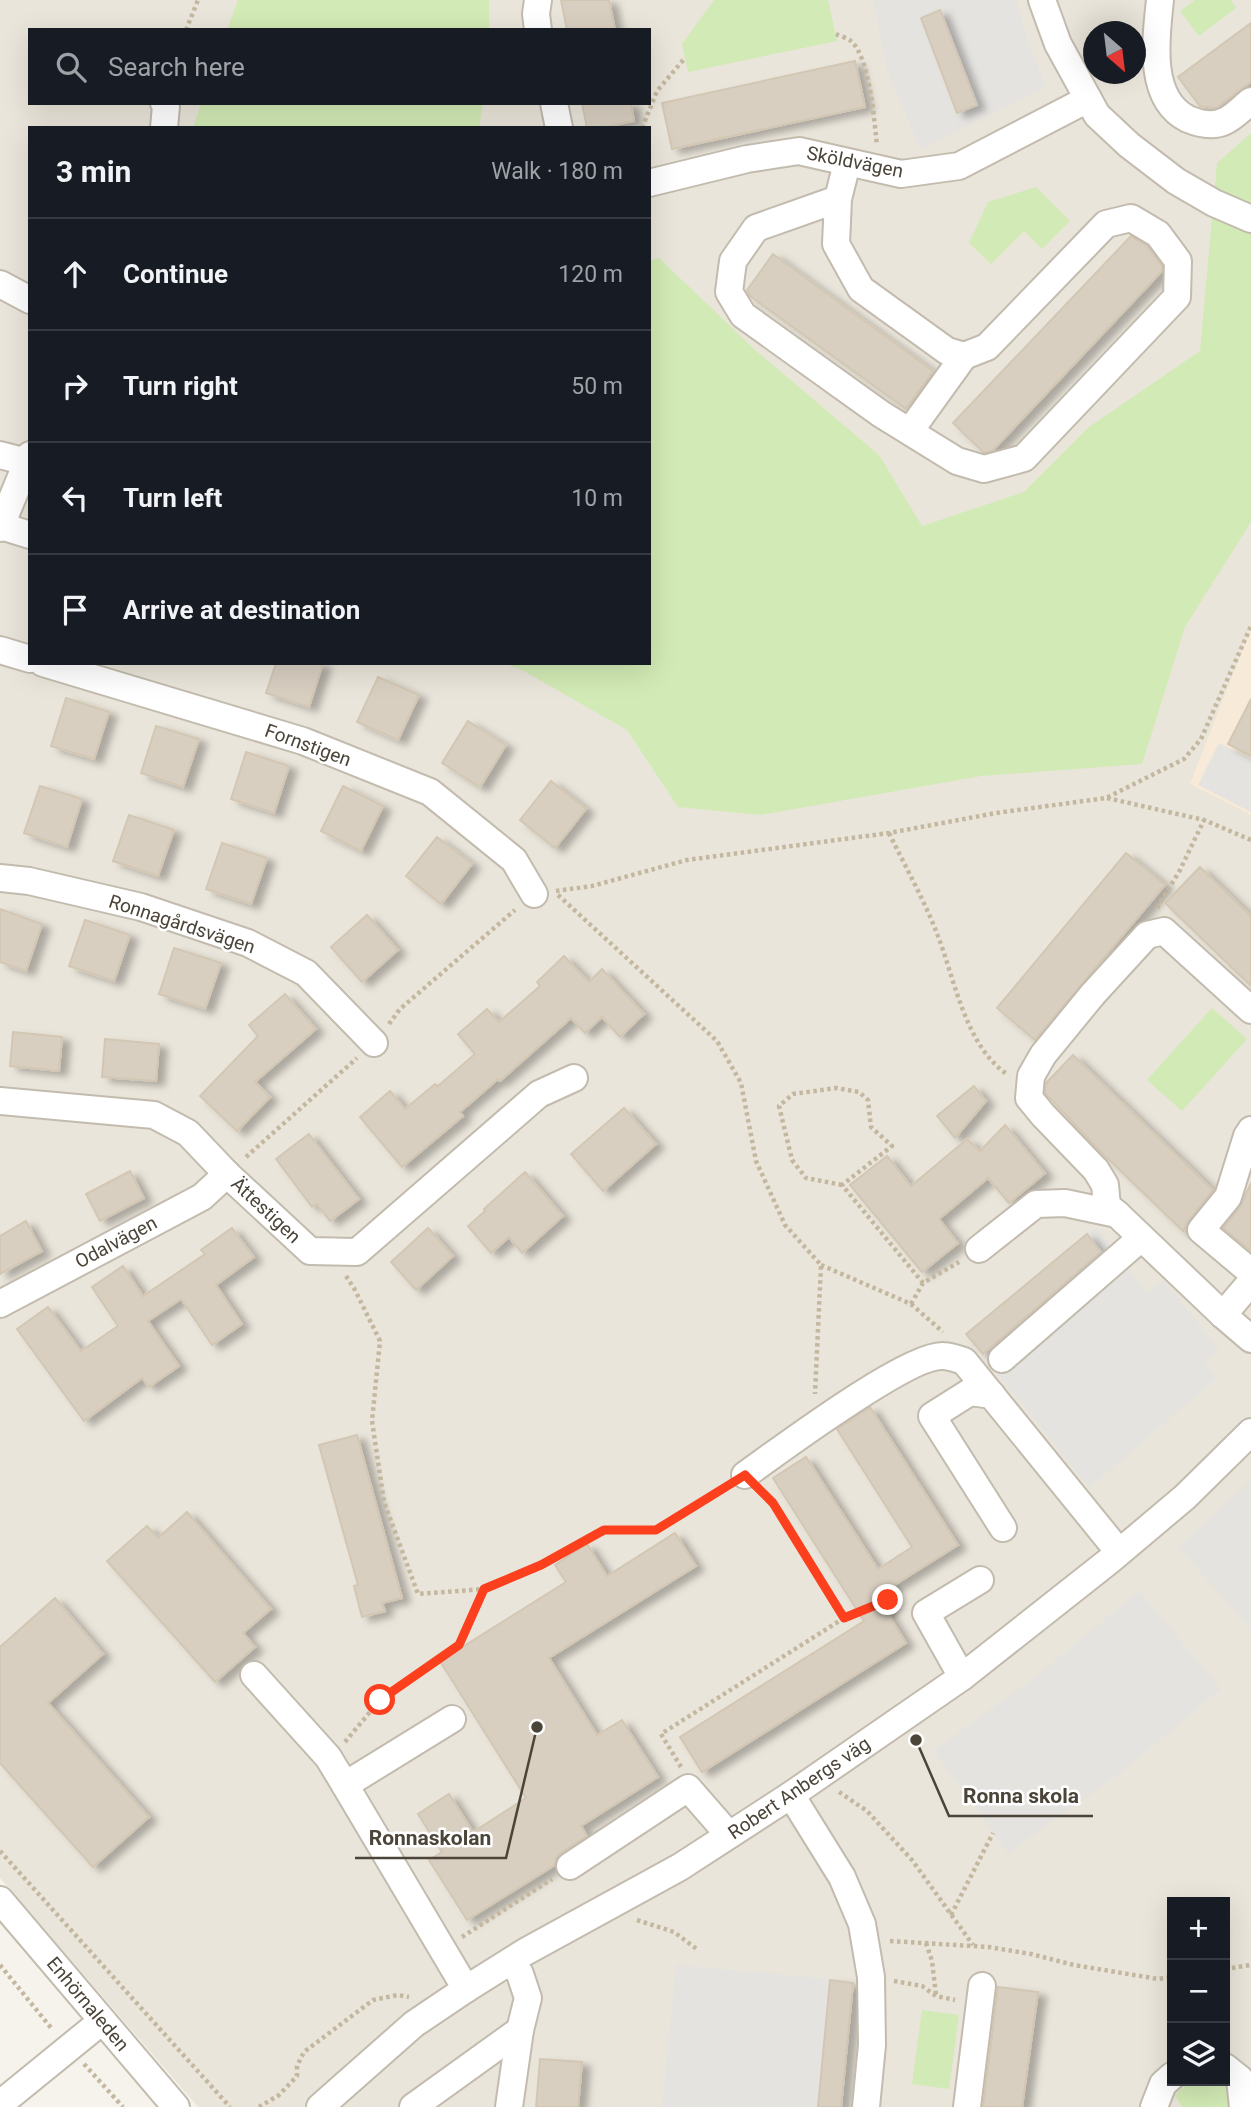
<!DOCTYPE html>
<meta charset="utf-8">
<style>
body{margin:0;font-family:Roboto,sans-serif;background:#20242c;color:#f1f3f6}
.controls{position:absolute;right:21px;bottom:21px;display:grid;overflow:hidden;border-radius:0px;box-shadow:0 7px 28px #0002}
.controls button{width:63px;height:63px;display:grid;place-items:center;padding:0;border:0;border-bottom:2px solid #363941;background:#171b24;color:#f1f3f6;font:35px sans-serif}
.compass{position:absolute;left:1083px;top:21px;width:63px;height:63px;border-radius:50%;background:#171b24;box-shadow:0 7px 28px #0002;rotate:152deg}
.stop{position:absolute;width:21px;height:21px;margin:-16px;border:5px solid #fc3f1d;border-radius:50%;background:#fff}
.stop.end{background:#fc3f1d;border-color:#fff;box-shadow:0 2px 7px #0008}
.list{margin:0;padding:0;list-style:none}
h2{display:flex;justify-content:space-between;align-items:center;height:91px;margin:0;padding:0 28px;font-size:30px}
h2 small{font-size:23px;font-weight:400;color:#9ea1a6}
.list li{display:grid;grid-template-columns:46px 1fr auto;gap:21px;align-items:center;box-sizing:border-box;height:112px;padding:0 28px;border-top:2px solid #363941}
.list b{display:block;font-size:26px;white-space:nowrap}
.list em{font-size:23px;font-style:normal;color:#9ea1a6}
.icon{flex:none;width:38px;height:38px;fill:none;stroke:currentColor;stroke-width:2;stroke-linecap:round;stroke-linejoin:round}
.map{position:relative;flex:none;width:1251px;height:2107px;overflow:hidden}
.search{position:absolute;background:#171b24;box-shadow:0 7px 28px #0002;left:28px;top:28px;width:623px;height:77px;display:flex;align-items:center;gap:18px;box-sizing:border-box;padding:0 24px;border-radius:0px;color:#9ea1a6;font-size:26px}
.panel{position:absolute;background:#171b24;box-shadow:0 7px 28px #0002;left:28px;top:126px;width:623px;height:539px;border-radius:0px}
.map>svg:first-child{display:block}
</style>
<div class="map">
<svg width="1251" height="2107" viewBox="0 0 1251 2107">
<defs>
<filter id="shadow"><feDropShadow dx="8" dy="4.5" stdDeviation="3.5" flood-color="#0004"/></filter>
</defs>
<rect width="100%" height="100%" fill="#f6f3ec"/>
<path fill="#eae5da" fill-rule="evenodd" d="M0,0H1251V2107H198L0,1878ZM30,30H649V103H30ZM1094,32H1136V74H1094ZM30,128H649V663H30ZM1172,1902H1225V2081H1172Z"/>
<polygon fill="#f7ead8" points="1251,628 1251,815 1190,784"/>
<g fill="#d2eab5">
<polygon points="238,0 489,0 489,30 227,30"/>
<polygon points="714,0 828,0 837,41 688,72 682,44"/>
<polygon points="1195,0 1231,0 1236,8 1199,36 1180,11"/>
<polygon points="201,103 483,103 479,128 193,128"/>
<polygon points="1251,133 1251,522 1185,627 1142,764 981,776 761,815 678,807 627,730 522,670 503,663 649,663 649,261 659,258 754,349 879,455 922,526 1024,492 1089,427 1200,351 1217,163"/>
<polygon points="1036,187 1070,221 1042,249 1024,231 991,264 969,243 988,202"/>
<polygon points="1212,1008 1247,1039 1182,1111 1147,1080"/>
<polygon points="922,2010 959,2015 949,2089 912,2084"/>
<polygon points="1190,2081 1222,2081 1231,2094 1229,2107 1182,2107 1175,2095"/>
</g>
<g fill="#e5e3e0">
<polygon points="873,0 1016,0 1029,44 1046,87 920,149 887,70"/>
<polygon points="1219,743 1251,759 1251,812 1198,785"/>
<polygon points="1095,1227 1148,1293 1164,1280 1219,1350 1204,1362 1217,1378 1089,1488 966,1334"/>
<polygon points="1251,1480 1251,1630 1179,1547"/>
<polygon points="1139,1591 1221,1689 1118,1775 1008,1853 933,1751 1039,1674"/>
<polygon points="676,1965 853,1981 841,2107 662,2107"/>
</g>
<g fill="#d8cfc1" stroke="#d3c7b4" stroke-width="2" filter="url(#shadow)">
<polygon points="561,0 609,0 615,30 567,30"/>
<polygon points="940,10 977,105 957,113 921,18"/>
<polygon points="1251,23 1251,82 1216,108 1200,106 1178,77"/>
<polygon points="855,61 865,107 672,149 662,103"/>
<polygon points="582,103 631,103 634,121 601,128 587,128"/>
<polygon points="1131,236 1147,246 1162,266 1162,271 992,451 984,453 953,423"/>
<polygon points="773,254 933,371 906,409 750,296 747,290"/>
<polygon points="276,663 323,663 309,707 266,693"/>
<polygon points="378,677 419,695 398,740 357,722"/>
<polygon points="66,698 109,712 94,759 51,746"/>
<polygon points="1251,699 1251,756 1228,744"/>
<polygon points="468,721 506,745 480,787 442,763"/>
<polygon points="156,726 199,739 183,787 141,773"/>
<polygon points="246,752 289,766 274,813 231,799"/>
<polygon points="551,781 586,809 555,848 520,820"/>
<polygon points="40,786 82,799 67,847 24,833"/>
<polygon points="343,786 383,806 361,851 321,831"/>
<polygon points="129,815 174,830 158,876 113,861"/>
<polygon points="437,837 472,864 441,904 406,876"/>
<polygon points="222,843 267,858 251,904 206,889"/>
<polygon points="1126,853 1165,885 1035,1040 997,1008"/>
<polygon points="1200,867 1251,916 1251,986 1165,903"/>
<polygon points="0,909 42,924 26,971 0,962"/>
<polygon points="367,915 398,950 362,982 331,947"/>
<polygon points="85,920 130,935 114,981 69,966"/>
<polygon points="174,948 221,963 205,1009 159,994"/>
<polygon points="564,956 589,982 602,969 644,1014 620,1037 602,1017 585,1033 571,1018 500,1081 498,1079 460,1112 463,1116 402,1167 360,1117 390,1091 405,1109 435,1084 438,1086 475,1054 458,1034 487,1009 499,1022 540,986 537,982"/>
<polygon points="285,994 316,1029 255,1082 270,1097 237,1131 200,1096 258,1036 249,1025"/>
<polygon points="13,1032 62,1037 59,1071 10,1066"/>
<polygon points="105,1039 159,1044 156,1081 102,1077"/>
<polygon points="1073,1055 1213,1190 1189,1220 1183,1231 1098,1149 1045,1093 1046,1083"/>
<polygon points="974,1086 986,1101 955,1138 937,1116"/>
<polygon points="624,1108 656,1144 603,1191 571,1154"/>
<polygon points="1005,1125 1045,1173 1009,1203 988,1178 939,1219 958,1243 922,1272 850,1185 887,1156 911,1186 967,1139 980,1151"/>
<polygon points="309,1134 359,1199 330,1221 317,1204 312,1207 276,1159"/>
<polygon points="130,1171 144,1198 100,1221 86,1194"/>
<polygon points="525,1172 563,1216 522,1253 509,1237 491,1253 468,1226 485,1211 484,1209"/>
<polygon points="1251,1183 1251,1251 1223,1228 1240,1207"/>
<polygon points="26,1221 42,1251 0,1274 0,1236"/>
<polygon points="232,1228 254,1257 216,1285 242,1324 212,1345 181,1299 148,1321 179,1366 149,1387 142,1378 84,1421 17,1329 48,1307 81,1351 118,1326 92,1287 123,1266 143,1296 205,1254 201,1250"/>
<polygon points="428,1228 453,1256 416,1290 391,1262"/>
<polygon points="1087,1234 1101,1252 983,1354 966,1334"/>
<polygon points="870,1407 958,1545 877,1596 906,1643 702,1772 680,1737 864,1621 773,1478 806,1457 878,1569 912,1547 837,1429"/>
<polygon points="357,1435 402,1598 382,1603 385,1611 362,1617 354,1586 358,1585 319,1445"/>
<polygon points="187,1512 271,1609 243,1633 255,1647 215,1682 107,1561 147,1526 158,1538"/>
<polygon points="675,1533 696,1566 549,1658 597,1735 622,1720 658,1777 581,1826 587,1836 561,1853 556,1858 555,1865 467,1920 429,1860 442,1852 418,1814 449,1794 473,1832 526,1798 440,1661 566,1582 555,1565 587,1544 607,1576"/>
<polygon points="55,1598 103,1654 48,1703 149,1817 93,1867 0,1763 0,1647"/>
<polygon points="830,1980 853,1983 841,2107 818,2107"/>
<polygon points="998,1987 1038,1992 1022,2107 983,2107"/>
<polygon points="540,2059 582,2062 578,2107 536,2107"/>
</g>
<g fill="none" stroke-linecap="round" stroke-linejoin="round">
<g stroke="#c2bbae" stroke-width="30">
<g id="minor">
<polyline points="538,0 536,14 538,30"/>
<polyline points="1042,0 1058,44 1097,115 1129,145 1176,181 1214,203 1251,219"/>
<path d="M1160,0C1156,37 1147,99 1188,119C1200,124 1213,127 1225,121C1234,117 1243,107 1251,101"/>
<polyline points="164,103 166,106 164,128"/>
<polyline points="554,103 559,128"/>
<polyline points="649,183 747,159 799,151 901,174 959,166 1088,99"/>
<polyline points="838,199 756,228 733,261 729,292 743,315 881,414 957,461 984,469 1024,458 1177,297 1178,261 1158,234 1131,218 1106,224 987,347 964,356 947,351 861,289 836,244 838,199 847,163"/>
<polyline points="0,284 30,300"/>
<polyline points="910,431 964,356"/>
<polyline points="0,455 27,462"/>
<polyline points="1,526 30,535"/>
<polyline points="0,528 30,455"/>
<polyline points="0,650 30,659"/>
<polyline points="43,663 303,741 430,792 514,860 534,894"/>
<polyline points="0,878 29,881 141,907 248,943 306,973 374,1043"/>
<polyline points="0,1101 154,1115 188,1133 227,1174 310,1251 357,1252 539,1094 574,1078"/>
<polyline points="1251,1130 1247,1136 1228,1197 1201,1230 1251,1272"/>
<polyline points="1117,1214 1107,1206 1105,1185 1096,1170 1043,1115 1029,1098 1031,1076 1043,1055 1093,994 1147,935 1164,931 1251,1010"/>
<polyline points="979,1249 1036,1204 1065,1203 1117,1214 1223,1315 1251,1339"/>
<polyline points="0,1304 202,1197 227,1174"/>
<polyline points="1223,1315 1251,1282"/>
<polyline points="1002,1359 1141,1238"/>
<polyline points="992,1395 970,1392 932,1416 1003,1528"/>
<path d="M745,1475C779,1451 908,1354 943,1356C950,1356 957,1359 964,1361L1119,1552"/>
<polyline points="254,1675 328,1757 345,1785 452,1719"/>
<polyline points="962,1677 926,1613 980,1580"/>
<polyline points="345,1785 466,1989"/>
<polyline points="791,1795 842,1877 862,1924 871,1977 872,2045 866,2107"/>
<polyline points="570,1866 688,1788 729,1835"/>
<polyline points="0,1900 176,2107"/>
<polyline points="1225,2067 1240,2079 1243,2107"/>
<polyline points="0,2104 102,2021"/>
<polyline points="320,2107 414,2024 466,1989 525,1952 680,1867 791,1795 962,1677 1109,1561 1185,1497 1251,1432"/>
<polyline points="413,2107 520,2030"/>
<polyline points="509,2107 520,2030 528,1998 520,1974 511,1961"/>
<polyline points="967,2107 982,1986"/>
<polyline points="1154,2107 1163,2084 1172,2076"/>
</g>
</g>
<g stroke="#c4b79f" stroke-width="4.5" stroke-dasharray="3.5 3.5" stroke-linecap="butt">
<polyline points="186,30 198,0"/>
<path d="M836,34C840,36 847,38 851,41C870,58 874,120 877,145"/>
<polyline points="642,128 657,91 685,58"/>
<polyline points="1107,798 1204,820 1251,840"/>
<path d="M889,833C905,866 923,898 936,931C955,978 964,1045 1008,1075"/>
<polyline points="556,891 592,886 687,860 889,833 996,813 1106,798 1184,759 1201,739 1251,626"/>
<polyline points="558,895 717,1041 741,1083 756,1161 785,1225 821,1265 815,1394"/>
<polyline points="1157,908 1180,870 1204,820"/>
<polyline points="389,1024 400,1009 515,910"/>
<polyline points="246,1157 357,1058"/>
<polyline points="842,1185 806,1178 792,1160 779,1106 793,1094 836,1088 859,1092 868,1100 871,1127 892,1146 842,1185 923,1283"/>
<polyline points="821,1265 911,1304 943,1332"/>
<polyline points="346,1276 355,1290 380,1341 372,1421 384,1502 418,1594 484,1589 541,1565 604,1530 656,1530 724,1489"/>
<polyline points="911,1304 923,1283 959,1262"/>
<polyline points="761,1491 773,1503 844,1618 888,1600 902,1605"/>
<polyline points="345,1742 380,1700 459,1645 484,1590"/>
<polyline points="681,1767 661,1734 844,1618"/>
<polyline points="839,1792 867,1811 912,1860 973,1945"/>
<polyline points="0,1851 230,2107"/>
<polyline points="951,1915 993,1833"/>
<polyline points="637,1920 674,1932 698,1950"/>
<polyline points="462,1937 552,1879"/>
<polyline points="890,1941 989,1947 1031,1954 1074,1965 1158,1979 1172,1977"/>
<polyline points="926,1943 932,1961 936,1995"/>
<polyline points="0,1965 52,2029"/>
<polyline points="1225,1969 1251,1965"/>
<polyline points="894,1981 922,1986 936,1996 955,2000"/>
<polyline points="84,2064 123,2107"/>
<polyline points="259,2107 279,2095 297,2076 297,2066 304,2052 373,2000 398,1995 409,1997"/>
</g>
<use href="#minor" stroke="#fff" stroke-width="26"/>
</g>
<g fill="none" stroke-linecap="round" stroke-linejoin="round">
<polyline stroke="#fc3f1d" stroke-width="9" points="380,1700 459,1645 484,1589 541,1565 604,1530 656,1530 745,1475 773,1503 844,1618 888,1600"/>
</g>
<g text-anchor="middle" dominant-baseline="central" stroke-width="5" stroke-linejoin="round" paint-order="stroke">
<g font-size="19" fill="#4b4439" stroke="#fff">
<text transform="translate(855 162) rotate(11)">Sköldvägen</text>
<text transform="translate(308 745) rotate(20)">Fornstigen</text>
<text transform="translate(182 924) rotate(18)">Ronnagårdsvägen</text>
<text transform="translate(266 1210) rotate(43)">Ättestigen</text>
<text transform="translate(116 1242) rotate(-28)">Odalvägen</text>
<text transform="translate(799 1788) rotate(-34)">Robert Anbergs väg</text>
<text transform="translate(88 2004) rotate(50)">Enhörnaleden</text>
</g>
</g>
<path fill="none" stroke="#4b4439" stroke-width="2.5" d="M916 1740L949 1816H1093M537 1727L506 1858H355"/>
<g fill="#4b4439" stroke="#fff" stroke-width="2.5">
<circle cx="916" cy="1740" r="7"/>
<circle cx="537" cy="1727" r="7"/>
</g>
<g font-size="21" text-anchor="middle" font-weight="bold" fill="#4b4439" stroke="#fff" stroke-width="5" stroke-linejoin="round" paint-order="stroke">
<text x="1021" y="1803">Ronna skola</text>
<text x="430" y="1845">Ronnaskolan</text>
</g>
</svg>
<div class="controls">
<button>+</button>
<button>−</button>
<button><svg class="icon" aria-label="layers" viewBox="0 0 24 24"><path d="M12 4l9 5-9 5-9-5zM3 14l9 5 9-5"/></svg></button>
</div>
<svg class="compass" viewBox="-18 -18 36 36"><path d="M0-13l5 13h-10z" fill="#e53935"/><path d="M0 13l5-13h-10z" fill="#9ea1a6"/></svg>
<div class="stop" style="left:380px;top:1700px"></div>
<div class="stop end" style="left:888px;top:1600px"></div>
<div class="search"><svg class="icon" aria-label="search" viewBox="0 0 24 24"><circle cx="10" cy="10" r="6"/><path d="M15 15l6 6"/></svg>Search here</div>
<section class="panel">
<h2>3 min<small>Walk · 180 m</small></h2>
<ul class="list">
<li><svg class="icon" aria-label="ahead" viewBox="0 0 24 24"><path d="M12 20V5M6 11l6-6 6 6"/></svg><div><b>Continue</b></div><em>120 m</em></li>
<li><svg class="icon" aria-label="right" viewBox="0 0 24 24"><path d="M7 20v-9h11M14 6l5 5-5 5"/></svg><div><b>Turn right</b></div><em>50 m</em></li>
<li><svg class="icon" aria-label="left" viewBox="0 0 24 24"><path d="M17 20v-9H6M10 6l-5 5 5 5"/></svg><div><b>Turn left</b></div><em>10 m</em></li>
<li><svg class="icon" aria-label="arrive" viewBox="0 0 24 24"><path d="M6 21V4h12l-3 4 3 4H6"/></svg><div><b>Arrive at destination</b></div></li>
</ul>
</section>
</div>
